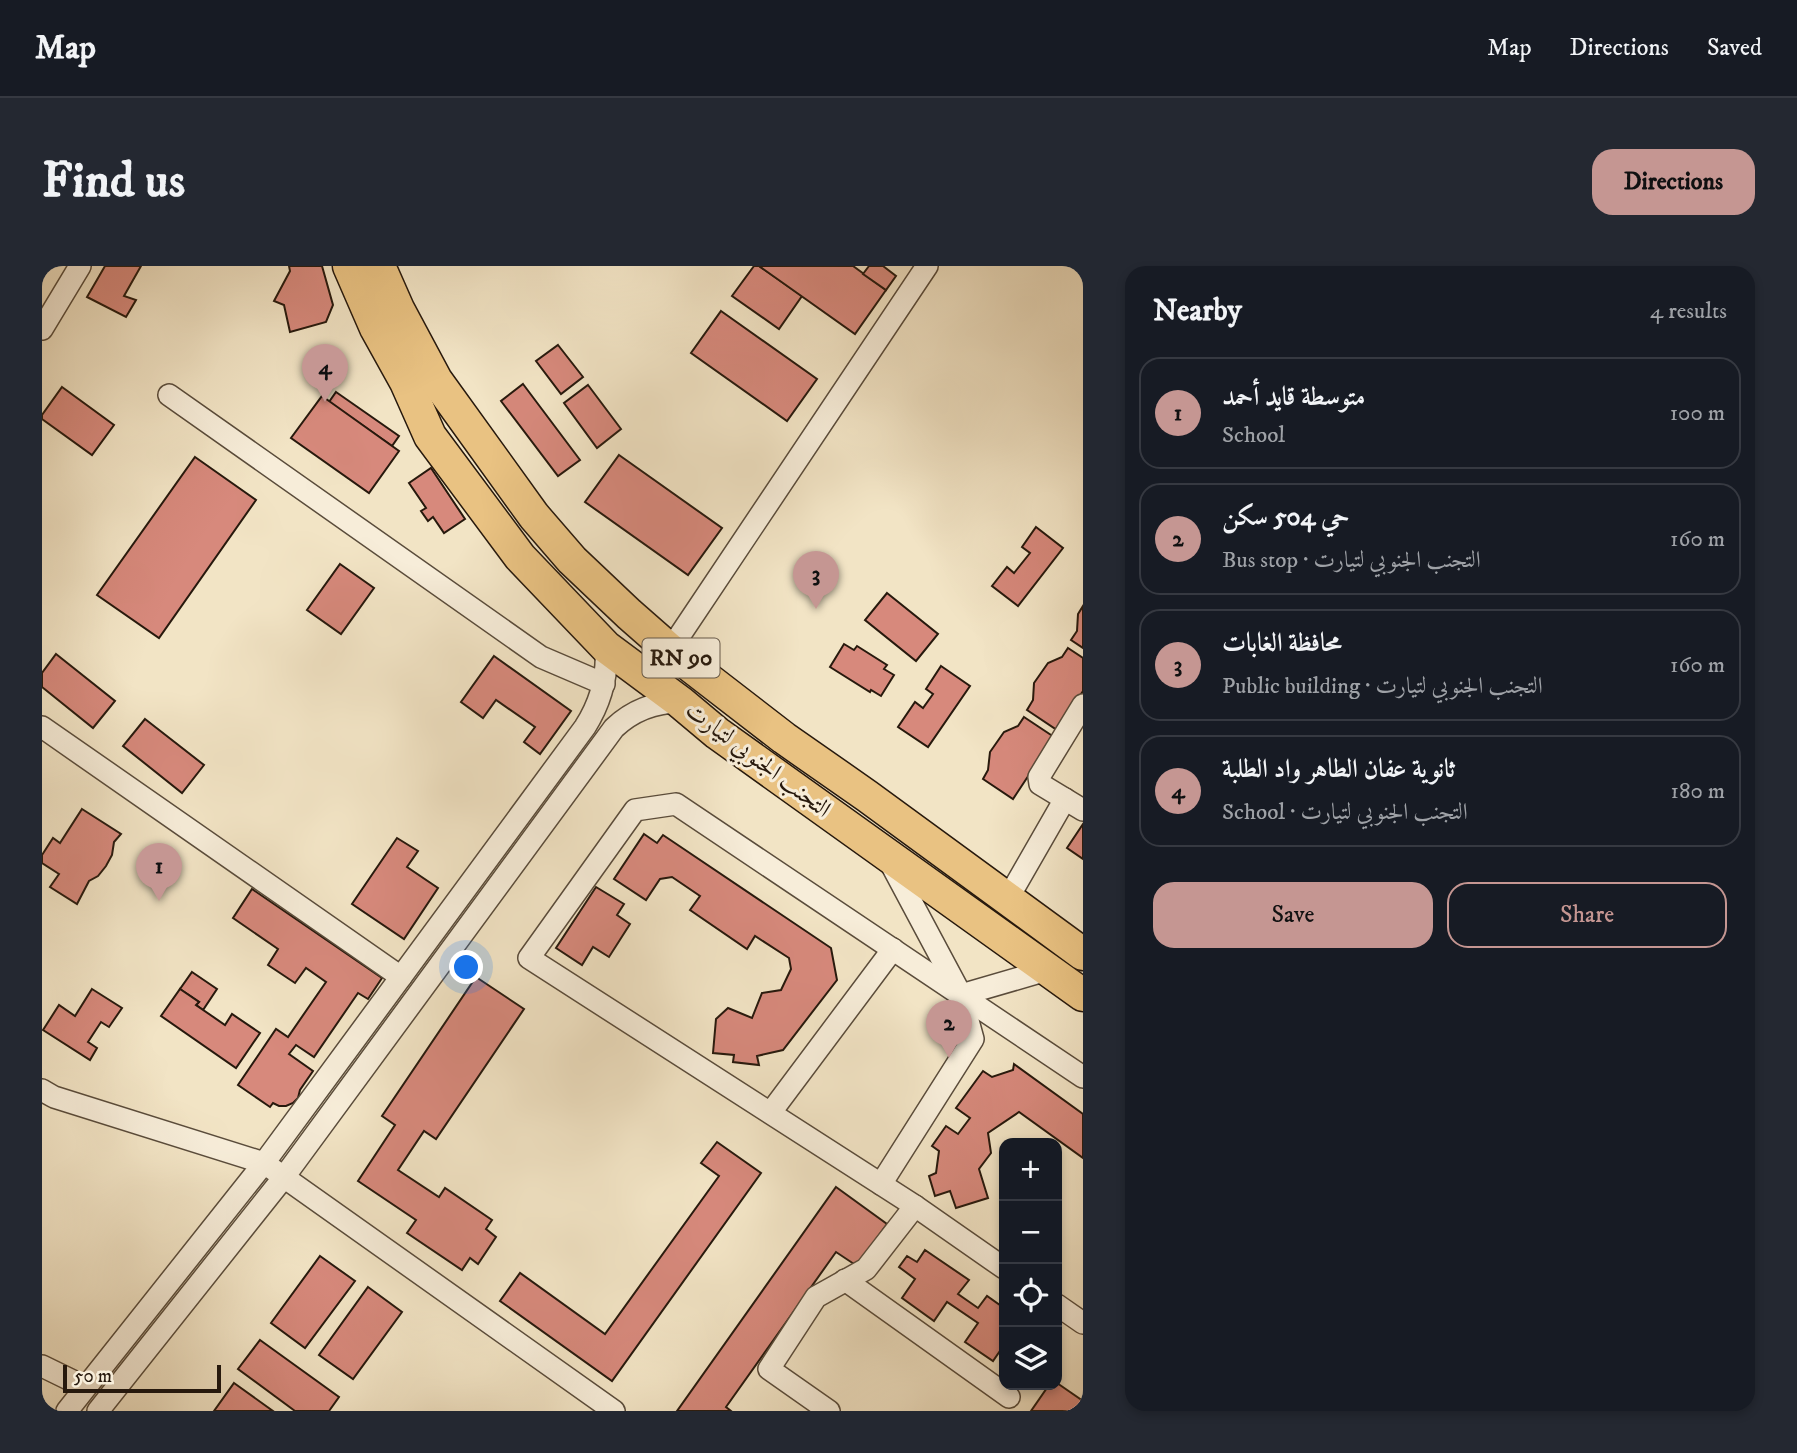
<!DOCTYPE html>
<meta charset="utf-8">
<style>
body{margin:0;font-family:"IM FELL DW Pica",Amiri,serif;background:#242831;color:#f1f3f6}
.controls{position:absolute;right:21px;bottom:21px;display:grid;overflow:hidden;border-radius:14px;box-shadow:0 4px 10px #0003}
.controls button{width:63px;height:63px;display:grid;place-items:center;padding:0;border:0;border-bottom:2px solid #363941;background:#171b24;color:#f1f3f6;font:35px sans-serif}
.scale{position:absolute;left:21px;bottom:18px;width:158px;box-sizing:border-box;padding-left:7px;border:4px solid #27190d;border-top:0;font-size:19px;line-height:24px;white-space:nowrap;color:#27190d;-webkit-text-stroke:5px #f7edd9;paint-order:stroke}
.you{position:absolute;left:425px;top:702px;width:24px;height:24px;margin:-18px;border:5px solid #fff;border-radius:50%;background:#1a73e8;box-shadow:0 0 0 10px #1a73e833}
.badge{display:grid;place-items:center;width:46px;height:46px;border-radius:50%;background:#c59692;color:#111;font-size:23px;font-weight:700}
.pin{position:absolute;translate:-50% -58px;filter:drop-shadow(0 2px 4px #0008)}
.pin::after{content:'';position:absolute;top:37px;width:24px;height:21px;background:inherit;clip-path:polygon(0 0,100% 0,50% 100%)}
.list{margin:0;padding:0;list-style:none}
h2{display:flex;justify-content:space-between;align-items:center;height:91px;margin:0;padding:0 28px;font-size:30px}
h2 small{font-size:23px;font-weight:400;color:#9ea1a6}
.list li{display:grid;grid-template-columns:46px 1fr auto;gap:21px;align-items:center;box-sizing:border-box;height:112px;margin:0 14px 14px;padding:0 14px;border:2px solid #363941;border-radius:21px}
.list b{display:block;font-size:26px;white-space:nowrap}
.list p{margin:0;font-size:23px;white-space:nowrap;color:#9ea1a6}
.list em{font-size:23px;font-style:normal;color:#9ea1a6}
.actions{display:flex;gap:14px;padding:21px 28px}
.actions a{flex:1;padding:16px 0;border:2px solid #c59692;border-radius:21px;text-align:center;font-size:24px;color:#c59692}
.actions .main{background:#c59692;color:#111}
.icon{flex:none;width:38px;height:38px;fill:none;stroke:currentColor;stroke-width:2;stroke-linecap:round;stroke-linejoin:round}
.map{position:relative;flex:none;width:1041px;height:1145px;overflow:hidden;border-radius:21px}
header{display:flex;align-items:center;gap:42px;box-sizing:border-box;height:98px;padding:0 35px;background:#171b24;border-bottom:2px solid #363941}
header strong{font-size:33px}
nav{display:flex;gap:38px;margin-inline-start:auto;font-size:24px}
.intro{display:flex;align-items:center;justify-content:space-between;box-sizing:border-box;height:168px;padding:0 42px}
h1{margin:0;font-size:49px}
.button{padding:18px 32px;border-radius:21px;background:#c59692;color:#111;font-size:24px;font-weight:700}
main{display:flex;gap:42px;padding:0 42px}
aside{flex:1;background:#171b24;border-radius:21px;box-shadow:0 4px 10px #0003}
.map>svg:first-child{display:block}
</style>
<header>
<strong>Map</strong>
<nav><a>Map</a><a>Directions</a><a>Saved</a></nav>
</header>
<div class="intro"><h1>Find us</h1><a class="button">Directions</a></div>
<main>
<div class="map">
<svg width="1041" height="1145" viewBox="0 0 1041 1145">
<rect width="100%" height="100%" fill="#f2e4c5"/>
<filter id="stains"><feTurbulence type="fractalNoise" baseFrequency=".00286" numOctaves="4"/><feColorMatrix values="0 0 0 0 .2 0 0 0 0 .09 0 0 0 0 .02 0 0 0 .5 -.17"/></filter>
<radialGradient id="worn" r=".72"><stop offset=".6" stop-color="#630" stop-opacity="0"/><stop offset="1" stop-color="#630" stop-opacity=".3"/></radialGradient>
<g fill="#d7897c" stroke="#27190d" stroke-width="2">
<polygon points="63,0 99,0 82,30 94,34 84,51 45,31"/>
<polygon points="247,0 280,0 291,39 284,56 248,66 242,39 232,35 248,5"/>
<polygon points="712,0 717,0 760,30 737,63 690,30"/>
<polygon points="717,0 811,0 844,24 813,68"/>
<polygon points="827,0 841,0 854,10 844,24 821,8"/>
<polygon points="679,45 775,113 745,155 649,87"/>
<polygon points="516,79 541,111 519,128 494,95"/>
<polygon points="481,118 538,194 516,210 459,135"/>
<polygon points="546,119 579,163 555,182 522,137"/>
<polygon points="20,121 72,159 50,189 0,153 0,149"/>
<polygon points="294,126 357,170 350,180 287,136"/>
<polygon points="280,130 357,185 327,227 249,172"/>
<polygon points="577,189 680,262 646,309 543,236"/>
<polygon points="153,191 214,234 117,372 55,329"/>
<polygon points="389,202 423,253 402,267 391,251 386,255 379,245 384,242 367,217"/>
<polygon points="994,261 1021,282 976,340 950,320 965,301 972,307 988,287 980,281"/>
<polygon points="298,298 332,322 299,368 265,344"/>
<polygon points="845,327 896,368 874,395 823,354"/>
<polygon points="1041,340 1041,382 1029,374 1035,365 1036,348"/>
<polygon points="802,378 812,384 815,380 845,399 842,403 852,409 839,430 829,424 828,426 788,401"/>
<polygon points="1026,382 1041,392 1041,425 1015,464 985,444 991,434 992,417 1006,397 1020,391"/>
<polygon points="14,388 73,435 51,462 0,421 0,407"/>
<polygon points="452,390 529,445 498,488 482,476 493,461 454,434 441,452 419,436"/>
<polygon points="899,400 928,420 886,481 856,461 873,436 881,442 891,428 884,423"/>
<polygon points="982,451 1012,471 971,533 941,513 946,504 948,486 962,466 976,460"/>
<polygon points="103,453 162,499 140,527 81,480"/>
<polygon points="40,543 79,568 72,576 70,589 64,600 56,610 47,615 35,638 8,621 17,608 0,597 0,589 11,572 18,577"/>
<polygon points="1041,558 1041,593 1025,582"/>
<polygon points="602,568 615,577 621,569 789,682 795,714 741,784 715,790 717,799 691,796 692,789 671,787 674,753 686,742 710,752 720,727 739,724 749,703 747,692 713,670 705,683 648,644 658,630 630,611 618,613 604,634 572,613"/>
<polygon points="355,572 376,585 365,601 396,622 362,673 310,638"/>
<polygon points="554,621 582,638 575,649 588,658 567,691 551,681 540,699 514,682"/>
<polygon points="210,623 340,712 326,733 316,727 272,791 254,779 247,788 271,805 258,824 256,832 251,837 244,840 237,840 231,837 228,841 196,819 234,763 246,771 284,716 264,702 253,717 226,699 236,683 191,652"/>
<polygon points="150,706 175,723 161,744 154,739 157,736 138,723"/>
<polygon points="434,711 482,743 394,873 382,865 356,904 397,931 403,922 450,954 444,963 454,971 436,998 428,992 420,1004 365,967 374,954 316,915 353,859 340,850"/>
<polygon points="50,723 80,742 67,761 59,756 46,776 55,782 48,794 1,764 17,739 33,750"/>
<polygon points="138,723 157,736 154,739 183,759 190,748 218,767 194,802 119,750"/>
<polygon points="972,798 1041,848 1041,892 977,846 946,867 949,887 937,903 946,932 914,942 908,925 893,930 887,910 894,907 897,885 890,880 904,860 916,868 928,852 914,842 941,805 950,811 971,804"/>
<polygon points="675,876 719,907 570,1115 458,1035 478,1007 563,1068 677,910 659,897"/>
<polygon points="794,921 845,958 815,1000 794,986 684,1141 689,1145 635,1145"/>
<polygon points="883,984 927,1014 916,1028 936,1042 945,1030 962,1042 962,1079 951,1095 923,1076 936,1057 905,1036 892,1055 860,1032 873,1013 857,1001 865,990 875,996"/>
<polygon points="278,990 313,1015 263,1082 229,1057"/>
<polygon points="326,1021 360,1046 311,1113 277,1089"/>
<polygon points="218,1074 297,1131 287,1145 253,1145 196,1103"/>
<polygon points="192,1117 231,1145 172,1145"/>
<polygon points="1015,1117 1041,1135 1041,1140 1038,1145 989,1145 1007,1119 1015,1119"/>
</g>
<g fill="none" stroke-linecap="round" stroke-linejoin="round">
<g stroke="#5a4c3b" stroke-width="24">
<g id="minor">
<polyline points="0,63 38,0"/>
<polyline points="127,129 499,391 562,418"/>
<polyline points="628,384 885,0"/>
<polyline points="1041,439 997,511 998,518 1041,544"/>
<polyline points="0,461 359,711"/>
<polyline points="965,634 1023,533"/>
<polyline points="919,729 1005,704"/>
<polyline points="0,824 12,831 222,897 572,1145"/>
<polyline points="729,846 851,683"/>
<polyline points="839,918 931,773 919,729 848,596"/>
<polyline points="962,1002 873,940 487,692 593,544 634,538 1041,811"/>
<polyline points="803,1014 967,1131"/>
<polyline points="1015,1039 1041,1057"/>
<polyline points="0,1100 43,1121"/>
<path d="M25,1145L222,897L543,461C559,436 566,411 564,381"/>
<path d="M56,1145L242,911L572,462C591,444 612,436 638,436"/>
<polyline points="787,1145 727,1103 774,1031 824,1003 873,940"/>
</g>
</g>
<g stroke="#27190d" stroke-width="35">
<g id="highway">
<polyline points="307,0 334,62 364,116 388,170 478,291 564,381 638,436 675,467 1041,729"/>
<polyline points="337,0 356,43 394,114 492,250 530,294 587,348 628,384 742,472 825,530 1041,688"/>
</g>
</g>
<use href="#minor" stroke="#f7edd9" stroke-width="21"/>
<use href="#highway" stroke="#e9c282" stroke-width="32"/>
</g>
<g text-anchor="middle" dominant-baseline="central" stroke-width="6" stroke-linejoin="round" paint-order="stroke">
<rect fill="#f7edd9" stroke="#65594a" stroke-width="2" x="600.5" y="372.5" width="77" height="39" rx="5"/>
<g font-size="23" font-weight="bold" fill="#27190d">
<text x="639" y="392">RN 90</text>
</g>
<g font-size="24" fill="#27190d" stroke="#f7edd9">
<text transform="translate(716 494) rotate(37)">التجنب الجنوبي لتيارت</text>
</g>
</g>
<rect width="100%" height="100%" filter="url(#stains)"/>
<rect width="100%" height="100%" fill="url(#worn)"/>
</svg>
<div class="controls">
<button>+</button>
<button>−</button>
<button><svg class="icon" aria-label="locate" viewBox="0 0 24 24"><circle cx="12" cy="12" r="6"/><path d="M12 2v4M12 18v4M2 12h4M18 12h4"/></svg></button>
<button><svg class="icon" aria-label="layers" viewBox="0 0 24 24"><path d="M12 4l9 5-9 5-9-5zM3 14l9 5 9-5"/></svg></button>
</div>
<div class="scale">50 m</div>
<div class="you"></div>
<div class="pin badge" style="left:117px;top:635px">1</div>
<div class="pin badge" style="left:907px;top:792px">2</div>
<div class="pin badge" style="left:774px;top:343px">3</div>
<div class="pin badge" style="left:283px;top:136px">4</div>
</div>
<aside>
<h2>Nearby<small>4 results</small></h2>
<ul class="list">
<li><span class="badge">1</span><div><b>متوسطة قايد أحمد</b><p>School</p></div><em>100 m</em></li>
<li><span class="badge">2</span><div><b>حي 504 سكن</b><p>Bus stop · التجنب الجنوبي لتيارت</p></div><em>160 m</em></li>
<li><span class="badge">3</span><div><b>محافظة الغابات</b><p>Public building · التجنب الجنوبي لتيارت</p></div><em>160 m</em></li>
<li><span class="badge">4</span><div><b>ثانوية عفان الطاهر واد الطلبة</b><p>School · التجنب الجنوبي لتيارت</p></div><em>180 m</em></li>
</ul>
<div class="actions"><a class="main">Save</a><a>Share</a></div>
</aside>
</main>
